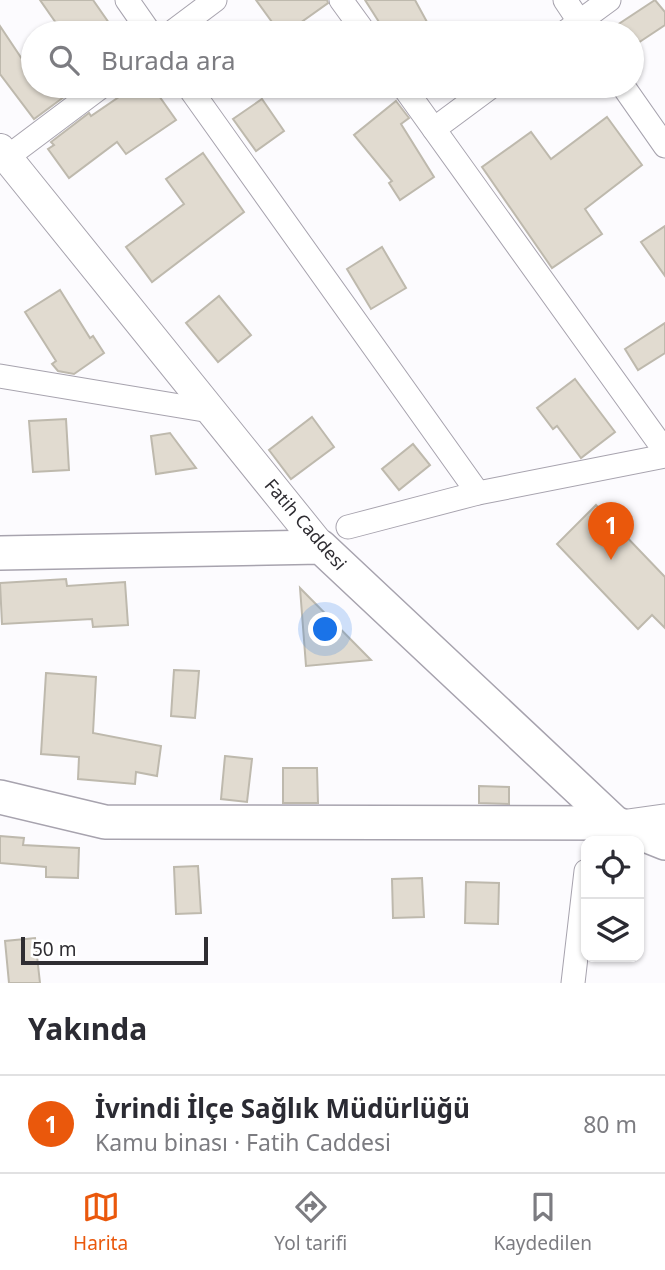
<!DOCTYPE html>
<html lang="tr">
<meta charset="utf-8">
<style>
body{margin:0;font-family:"Noto Sans",sans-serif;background:#f7f7f7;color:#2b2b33}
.controls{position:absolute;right:21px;bottom:21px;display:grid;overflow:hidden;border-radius:14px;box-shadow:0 2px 5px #0004}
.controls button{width:63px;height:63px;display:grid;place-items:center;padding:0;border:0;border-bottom:2px solid #e1e1e2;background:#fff;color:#2b2b33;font:35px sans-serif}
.scale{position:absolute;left:21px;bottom:18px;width:187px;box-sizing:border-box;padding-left:7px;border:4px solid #2f2d32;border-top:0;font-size:19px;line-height:24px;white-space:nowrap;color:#2f2d32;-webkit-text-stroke:5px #fff;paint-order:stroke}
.you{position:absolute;left:326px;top:630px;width:24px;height:24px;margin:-18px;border:5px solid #fff;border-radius:50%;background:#1a73e8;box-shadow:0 0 0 10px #1a73e833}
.badge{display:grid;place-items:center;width:46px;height:46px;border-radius:50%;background:#ea580c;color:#fff;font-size:23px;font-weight:700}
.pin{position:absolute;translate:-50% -58px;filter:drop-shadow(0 2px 4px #0008)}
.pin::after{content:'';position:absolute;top:37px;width:24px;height:21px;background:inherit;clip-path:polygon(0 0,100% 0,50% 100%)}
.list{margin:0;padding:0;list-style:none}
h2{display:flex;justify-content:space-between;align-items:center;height:91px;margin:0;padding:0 28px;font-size:30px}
h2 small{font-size:23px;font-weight:400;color:#7c7c81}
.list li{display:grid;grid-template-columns:46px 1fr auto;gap:21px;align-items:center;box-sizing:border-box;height:98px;padding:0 28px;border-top:2px solid #e1e1e2}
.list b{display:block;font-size:26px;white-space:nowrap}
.list p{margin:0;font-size:23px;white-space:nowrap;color:#7c7c81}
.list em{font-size:23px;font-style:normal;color:#7c7c81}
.icon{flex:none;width:38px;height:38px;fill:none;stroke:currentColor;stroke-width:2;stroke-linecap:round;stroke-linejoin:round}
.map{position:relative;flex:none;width:665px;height:983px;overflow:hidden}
.search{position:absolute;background:#fff;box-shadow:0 2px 5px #0004;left:21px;right:21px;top:21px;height:77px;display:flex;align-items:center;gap:18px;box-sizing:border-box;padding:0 24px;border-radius:38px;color:#7c7c81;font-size:26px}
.sheet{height:189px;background:#fff}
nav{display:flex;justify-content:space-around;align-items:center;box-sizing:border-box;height:98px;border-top:2px solid #e1e1e2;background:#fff;font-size:19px;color:#7c7c81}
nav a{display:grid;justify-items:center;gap:4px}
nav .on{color:#ea580c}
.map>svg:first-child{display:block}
</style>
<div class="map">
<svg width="665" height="983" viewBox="0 0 665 983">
<rect width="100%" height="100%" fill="#fcfbfe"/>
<g fill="#e1dbd0" stroke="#beb9ad" stroke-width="2">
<polygon points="40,0 93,0 116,33 63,33"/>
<polygon points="256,0 327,0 328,3 286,33 280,33"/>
<polygon points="365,0 415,0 433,33 386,33"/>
<polygon points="655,0 665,12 665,25 632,47 632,33 605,33"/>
<polygon points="0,26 24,62 33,55 33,86 69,86 72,91 34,119 0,74"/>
<polygon points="135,86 152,86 176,120 126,154 117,142 69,178 48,149 54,145 51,142 89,113 91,116"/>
<polygon points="262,99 284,131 256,151 233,119"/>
<polygon points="396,101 409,118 401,124 434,177 400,200 389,183 392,181 354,135"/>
<polygon points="607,117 642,165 585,209 602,234 552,268 482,167 531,132 551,159"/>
<polygon points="203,153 244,212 152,282 126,247 184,204 166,179"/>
<polygon points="665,226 665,276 641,242"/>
<polygon points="382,247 406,288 371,309 347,269"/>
<polygon points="60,290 90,338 93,336 104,353 74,374 58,371 52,364 56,361 25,312"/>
<polygon points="219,296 251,335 218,362 186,323"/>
<polygon points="665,323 665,353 638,370 625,349"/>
<polygon points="575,379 615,432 581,458 557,426 553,429 537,408"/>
<polygon points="312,417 334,447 291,479 269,450"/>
<polygon points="66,419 69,470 33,472 29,421"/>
<polygon points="170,433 196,468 156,474 151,436"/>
<polygon points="413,444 430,465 399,490 382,469"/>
<polygon points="596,505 665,577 665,628 652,615 638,629 557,544"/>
<polygon points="66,579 67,586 125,582 128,625 93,627 92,619 2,624 0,583"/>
<polygon points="300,588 371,660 306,666"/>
<polygon points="174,670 199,671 195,718 171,716"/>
<polygon points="46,673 96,677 93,733 161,746 157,776 136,772 135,784 78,779 79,757 41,754"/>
<polygon points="225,756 252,759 247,802 221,799"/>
<polygon points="283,768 317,768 318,803 283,803"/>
<polygon points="479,786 509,787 509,804 479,803"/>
<polygon points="0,836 24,838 23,845 79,848 78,878 46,877 46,867 0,863"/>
<polygon points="198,866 201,913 176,914 174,867"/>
<polygon points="422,878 424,917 393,918 392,879"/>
<polygon points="466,882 499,883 498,924 465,923"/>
<polygon points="35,938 40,983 9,983 5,941"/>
</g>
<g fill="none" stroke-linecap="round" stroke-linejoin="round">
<g stroke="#a7a3ae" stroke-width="25">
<g id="minor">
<polyline points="127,0 150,33"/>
<polyline points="341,0 365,33"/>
<polyline points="565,0 587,33"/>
<polyline points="171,33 215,0"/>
<polyline points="564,33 609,0"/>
<polyline points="188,86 478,493"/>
<polyline points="403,86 665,451"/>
<polyline points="623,86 665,146"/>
<polyline points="434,129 492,86"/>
<polyline points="6,158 102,86"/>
<polyline points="0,376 210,411"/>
<polyline points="348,527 478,493 665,456"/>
<polyline points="602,841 615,823 665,816"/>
<polyline points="573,983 586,871"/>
</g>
</g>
<g stroke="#a7a3ae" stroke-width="32">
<polyline id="tertiary" points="0,149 321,547"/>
</g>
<g stroke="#a7a3ae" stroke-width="36">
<g id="secondary">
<polyline points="0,553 321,547 615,823 665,843"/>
<polyline points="0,797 105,822 615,823"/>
</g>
</g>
<use href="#minor" stroke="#fff" stroke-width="23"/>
<use href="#tertiary" stroke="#fff" stroke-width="30"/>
<use href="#secondary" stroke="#fff" stroke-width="33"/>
</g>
<g text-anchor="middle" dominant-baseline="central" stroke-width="7" stroke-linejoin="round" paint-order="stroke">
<g font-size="18" fill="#2f2d32" stroke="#fff">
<text transform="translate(306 524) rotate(49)">Fatih Caddesi</text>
</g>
</g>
</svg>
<div class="controls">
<button><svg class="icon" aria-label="locate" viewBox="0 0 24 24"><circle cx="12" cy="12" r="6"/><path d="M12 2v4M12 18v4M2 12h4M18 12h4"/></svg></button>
<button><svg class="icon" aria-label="layers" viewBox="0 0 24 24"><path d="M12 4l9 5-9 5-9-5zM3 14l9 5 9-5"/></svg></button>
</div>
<div class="scale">50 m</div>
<div class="you"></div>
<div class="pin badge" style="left:611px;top:560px">1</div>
<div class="search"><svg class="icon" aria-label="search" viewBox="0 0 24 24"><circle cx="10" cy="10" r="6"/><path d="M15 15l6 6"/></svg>Burada ara</div>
</div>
<section class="sheet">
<h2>Yakında<small></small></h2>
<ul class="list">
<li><span class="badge">1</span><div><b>İvrindi İlçe Sağlık Müdürlüğü</b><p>Kamu binası · Fatih Caddesi</p></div><em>80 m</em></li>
</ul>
</section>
<nav>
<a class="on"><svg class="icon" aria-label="map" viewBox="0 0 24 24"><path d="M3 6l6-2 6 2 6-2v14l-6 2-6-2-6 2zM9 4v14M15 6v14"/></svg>Harita</a>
<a><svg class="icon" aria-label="directions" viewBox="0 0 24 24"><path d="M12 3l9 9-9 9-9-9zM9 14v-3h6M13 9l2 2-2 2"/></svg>Yol tarifi</a>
<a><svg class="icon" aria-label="saved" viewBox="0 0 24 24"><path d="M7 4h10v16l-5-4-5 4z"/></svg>Kaydedilen</a>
</nav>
